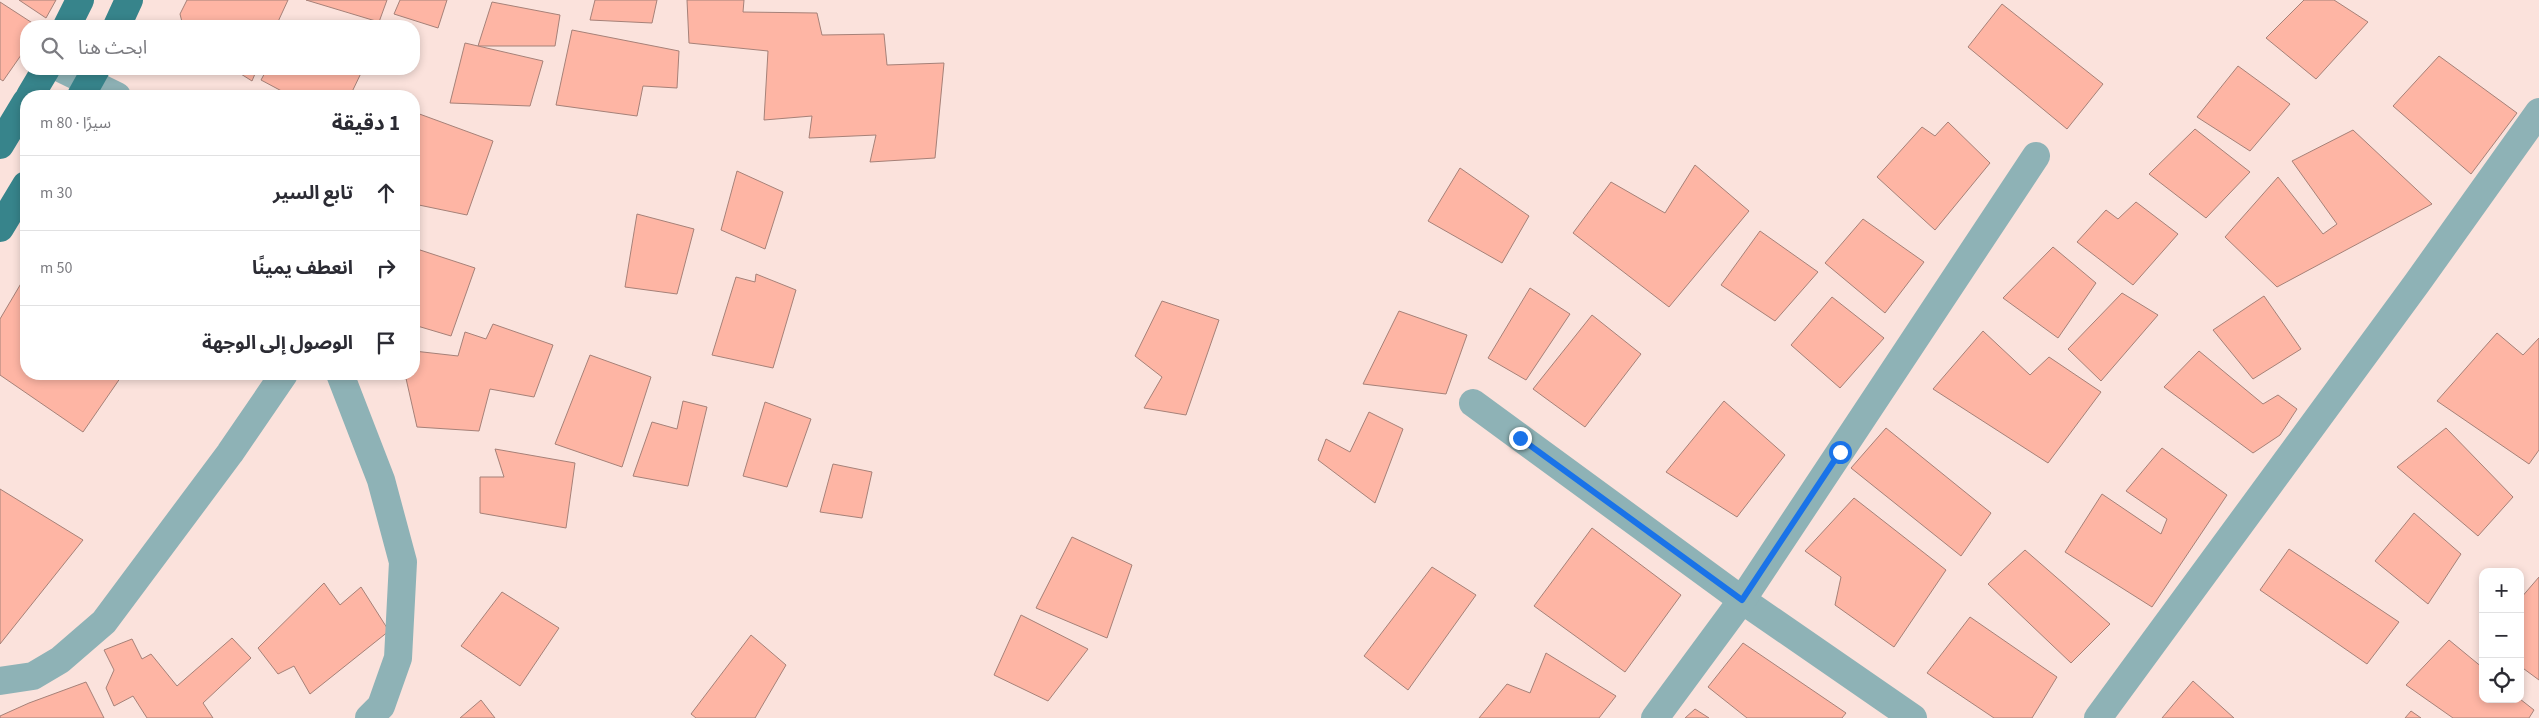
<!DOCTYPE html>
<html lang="ar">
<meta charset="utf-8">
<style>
body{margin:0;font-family:"Source Sans 3","Noto Sans Arabic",sans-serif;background:#f2f2f3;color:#2b2b33;direction:rtl}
.controls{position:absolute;right:15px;bottom:15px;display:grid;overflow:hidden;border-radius:10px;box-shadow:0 2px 8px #0003}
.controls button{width:45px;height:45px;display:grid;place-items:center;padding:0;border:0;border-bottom:1px solid #e1e1e2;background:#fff;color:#2b2b33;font:25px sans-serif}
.stop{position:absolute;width:15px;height:15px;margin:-11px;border:4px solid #1a73e8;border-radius:50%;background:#fff}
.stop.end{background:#1a73e8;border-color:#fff;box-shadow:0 1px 5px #0008}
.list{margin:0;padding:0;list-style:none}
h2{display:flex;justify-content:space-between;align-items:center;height:65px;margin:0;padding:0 20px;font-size:21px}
h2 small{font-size:16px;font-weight:400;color:#7c7c81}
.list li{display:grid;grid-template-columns:32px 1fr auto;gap:15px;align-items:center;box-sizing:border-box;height:75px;padding:0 20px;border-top:1px solid #e1e1e2}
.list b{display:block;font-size:19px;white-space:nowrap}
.list em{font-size:16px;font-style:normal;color:#7c7c81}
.icon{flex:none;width:28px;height:28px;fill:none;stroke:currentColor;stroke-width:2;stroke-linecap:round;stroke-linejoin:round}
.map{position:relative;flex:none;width:2539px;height:718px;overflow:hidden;direction:ltr}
.search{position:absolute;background:#fff;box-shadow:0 2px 8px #0003;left:20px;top:20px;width:400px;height:55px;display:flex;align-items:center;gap:12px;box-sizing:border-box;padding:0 18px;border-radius:20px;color:#7c7c81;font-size:19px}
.panel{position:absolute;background:#fff;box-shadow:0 2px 8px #0003;left:20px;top:90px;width:400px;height:290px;border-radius:20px;direction:rtl}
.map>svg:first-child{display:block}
</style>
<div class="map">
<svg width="2539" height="718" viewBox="0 0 2539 718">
<rect width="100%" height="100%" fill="#fbe2dc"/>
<g fill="#feb5a4" stroke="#a68178">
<polygon points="19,0 56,0 46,18"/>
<polygon points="187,0 288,0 276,26 183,26 180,14"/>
<polygon points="306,0 387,0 379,22"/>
<polygon points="400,0 447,0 438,28 394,14"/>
<polygon points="595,0 657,0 652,23 590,20"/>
<polygon points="687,0 744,0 743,12 817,13 822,35 884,34 887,65 944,63 935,158 870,162 876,135 809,138 812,116 764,120 768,51 689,43"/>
<polygon points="2304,0 2334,0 2368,22 2316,79 2266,38"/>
<polygon points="0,2 37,26 26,26 26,48 3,81 0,79"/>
<polygon points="492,2 560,15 555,46 478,46"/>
<polygon points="2002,4 2103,84 2067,129 1968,47"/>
<polygon points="572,30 679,51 677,88 643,86 637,116 556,105"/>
<polygon points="465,43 543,61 530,106 450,103"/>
<polygon points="2439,56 2517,113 2471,174 2393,106"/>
<polygon points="2238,66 2290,104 2250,151 2197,117"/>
<polygon points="233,69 257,69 252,81"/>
<polygon points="267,69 363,69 350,96 291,96 261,80"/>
<polygon points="414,112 493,141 467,215 414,204"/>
<polygon points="1948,122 1990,163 1935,230 1877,177 1922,127 1935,136"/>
<polygon points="2195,129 2250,172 2206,218 2149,174"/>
<polygon points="2353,130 2432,204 2277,287 2225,237 2278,177 2323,234 2337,224 2292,161"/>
<polygon points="1695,165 1749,211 1669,307 1573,233 1611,182 1665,213"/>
<polygon points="1460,168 1529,216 1502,263 1428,221"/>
<polygon points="737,171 783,192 765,249 721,230"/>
<polygon points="2136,202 2178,234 2133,285 2077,242 2106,210 2118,219"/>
<polygon points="637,214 694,229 677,294 625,287"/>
<polygon points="1863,219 1924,262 1885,313 1825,263"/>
<polygon points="1760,231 1818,272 1775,321 1721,285"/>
<polygon points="2053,247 2096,283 2058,338 2003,298"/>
<polygon points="414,248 475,268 451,336 414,325"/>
<polygon points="756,274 796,290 773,368 712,355 736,277 755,282"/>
<polygon points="26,275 26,374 123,374 83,432 0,375 0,319"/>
<polygon points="1530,288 1570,314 1526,380 1488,358"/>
<polygon points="2122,293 2158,315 2101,381 2068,349"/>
<polygon points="2264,296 2301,349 2253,379 2213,330"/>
<polygon points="1832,297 1884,338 1840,388 1791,345"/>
<polygon points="1162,301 1219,320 1186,415 1144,408 1162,377 1135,356"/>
<polygon points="1399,311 1467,335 1446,394 1363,384"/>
<polygon points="1592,315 1641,354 1585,427 1533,389"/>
<polygon points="493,324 553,345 534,397 490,389 479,431 417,427 405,374 414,374 414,351 458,356 465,332 486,339"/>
<polygon points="1983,331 2030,375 2049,357 2101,392 2048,463 1933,389"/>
<polygon points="2497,333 2523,355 2539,338 2539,450 2529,464 2437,401"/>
<polygon points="2199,351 2263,404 2278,395 2297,409 2280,435 2253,453 2164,387"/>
<polygon points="590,355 651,377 622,467 555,444"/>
<polygon points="683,401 707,407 688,486 633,476 652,422 677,429"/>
<polygon points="1724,401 1785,455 1737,517 1666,472"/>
<polygon points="765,402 811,419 787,487 743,476"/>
<polygon points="1369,412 1403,429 1375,503 1318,460 1326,439 1350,452"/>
<polygon points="1886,428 1991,513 1961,556 1851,468"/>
<polygon points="2446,428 2513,497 2478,536 2397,467"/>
<polygon points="2162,448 2227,495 2152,607 2065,552 2102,494 2161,534 2167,519 2126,491"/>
<polygon points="495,449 575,463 566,528 480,513 480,477 504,477"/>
<polygon points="833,464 872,472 862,518 820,512"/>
<polygon points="0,489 83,540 0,644"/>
<polygon points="1854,498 1946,570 1894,647 1835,605 1841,577 1805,551"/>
<polygon points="2414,513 2461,554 2428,604 2375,561"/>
<polygon points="1592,528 1681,595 1625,672 1534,606"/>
<polygon points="1072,537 1132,565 1107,638 1036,608"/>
<polygon points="2289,549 2399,622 2367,664 2260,590"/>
<polygon points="2025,550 2110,624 2071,663 1988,584"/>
<polygon points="1432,567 1476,595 1408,690 1364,656"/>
<polygon points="2539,577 2539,680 2520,666 2520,599"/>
<polygon points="324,583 340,605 361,587 389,631 310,694 294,666 278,674 258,648"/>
<polygon points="502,592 559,628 520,686 461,646"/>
<polygon points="1021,615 1088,649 1048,701 994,675"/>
<polygon points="1970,617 2057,677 2032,718 1994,718 1927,673"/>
<polygon points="751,635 786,665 755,718 696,718 691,714"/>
<polygon points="232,638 251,658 203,703 213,718 147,718 133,696 114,706 106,688 114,670 104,650 132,639 142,659 151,654 177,686"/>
<polygon points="2449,640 2483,668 2483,699 2520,699 2534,710 2529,718 2453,718 2406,685"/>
<polygon points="1743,643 1846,713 1842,718 1747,718 1708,687"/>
<polygon points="1546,653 1616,696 1599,718 1479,718 1507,684 1530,693"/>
<polygon points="2193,681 2234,718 2162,718"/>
<polygon points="86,682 104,718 0,718 0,716 29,703"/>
<polygon points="481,700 495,718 460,718"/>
<polygon points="1695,709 1709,718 1685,718"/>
<polygon points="2411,711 2421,718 2405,718"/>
</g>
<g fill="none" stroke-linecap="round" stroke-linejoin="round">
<g stroke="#8eb2b6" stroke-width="28">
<polyline points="62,69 117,96"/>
<polyline points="340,374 381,480 403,562 398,658 381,706 369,718"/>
<polyline points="1473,403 1742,600 1913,718"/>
<polyline points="0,681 33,676 60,660 104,622 230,453 284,374"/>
<polyline points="1655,718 1742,600 2036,156"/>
<polyline points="2098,718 2417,283 2539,112"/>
</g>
<g stroke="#37848b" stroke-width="28">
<polyline points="67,26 80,0"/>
<polyline points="117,26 129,0"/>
<polyline points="30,96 46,69"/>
<polyline points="81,96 96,69"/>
<polyline points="0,145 26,102"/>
<polyline points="0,228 26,185"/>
</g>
</g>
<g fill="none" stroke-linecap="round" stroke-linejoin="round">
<polyline stroke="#1a73e8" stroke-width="6" points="1520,438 1742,600 1840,452"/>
</g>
</svg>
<div class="controls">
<button>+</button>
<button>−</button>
<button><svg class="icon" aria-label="locate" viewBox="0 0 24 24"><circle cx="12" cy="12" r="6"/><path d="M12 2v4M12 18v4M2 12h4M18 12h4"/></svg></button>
</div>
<div class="stop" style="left:1840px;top:452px"></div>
<div class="stop end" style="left:1520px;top:438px"></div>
<div class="search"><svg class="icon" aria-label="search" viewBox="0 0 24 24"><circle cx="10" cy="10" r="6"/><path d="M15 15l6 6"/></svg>ابحث هنا</div>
<section class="panel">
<h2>1 دقيقة<small>سيرًا · 80 m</small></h2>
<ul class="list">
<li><svg class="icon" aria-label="ahead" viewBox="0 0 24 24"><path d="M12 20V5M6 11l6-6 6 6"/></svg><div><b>تابع السير</b></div><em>30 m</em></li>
<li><svg class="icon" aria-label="right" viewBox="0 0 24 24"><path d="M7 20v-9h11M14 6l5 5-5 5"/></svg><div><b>انعطف يمينًا</b></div><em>50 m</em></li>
<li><svg class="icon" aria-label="arrive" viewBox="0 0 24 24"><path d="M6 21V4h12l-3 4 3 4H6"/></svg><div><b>الوصول إلى الوجهة</b></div></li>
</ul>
</section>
</div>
